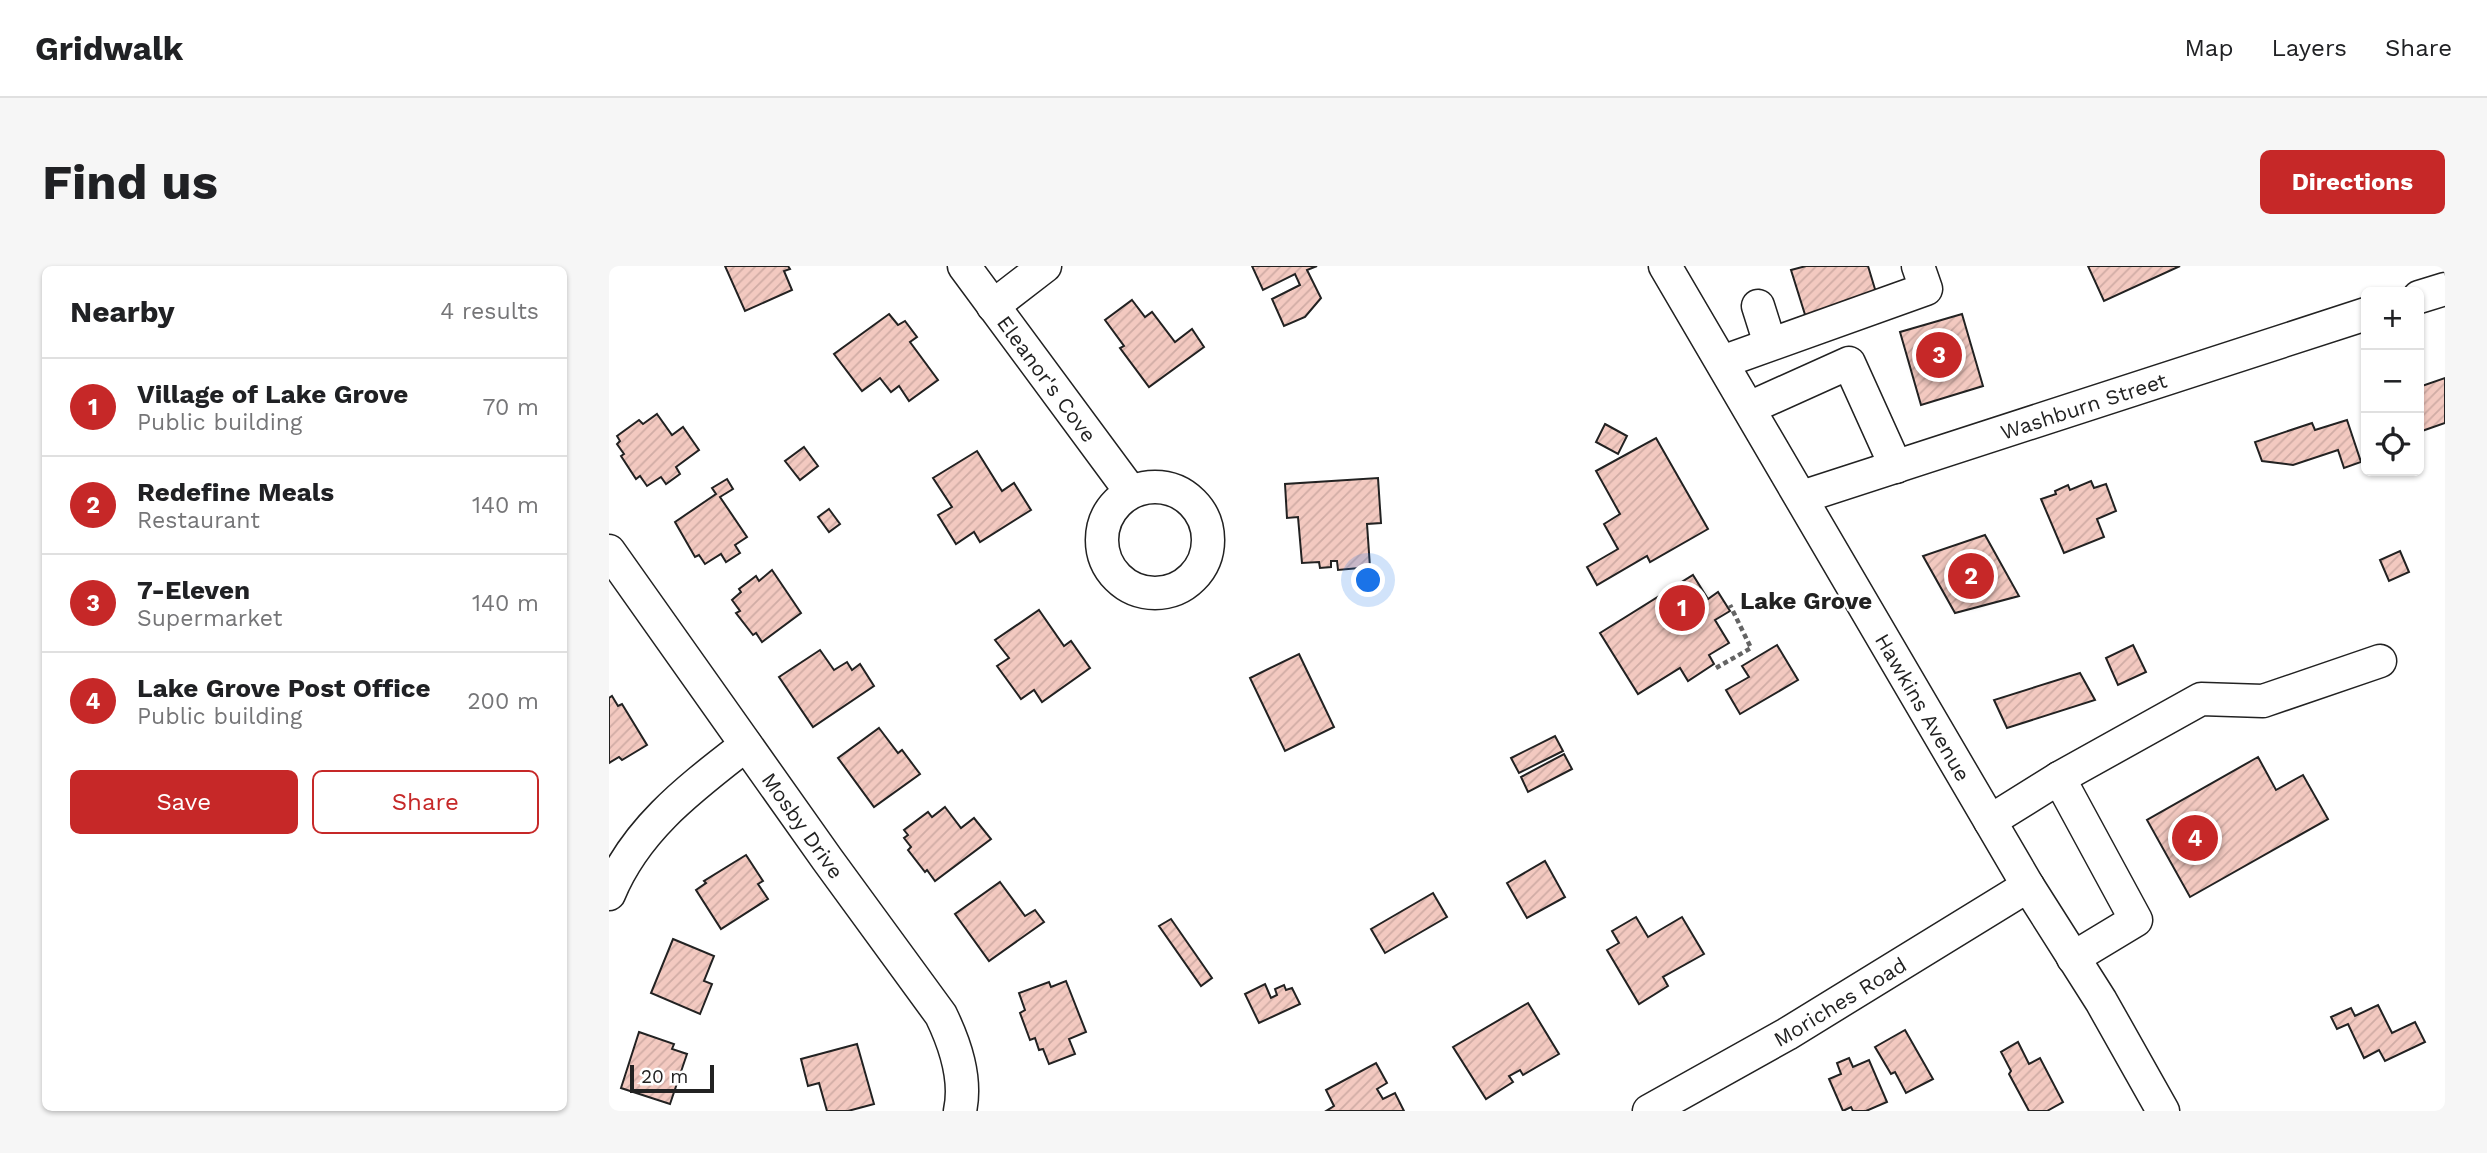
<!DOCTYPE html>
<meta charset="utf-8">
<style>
body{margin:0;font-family:"Work Sans",sans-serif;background:#f6f6f6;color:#202124}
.controls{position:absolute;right:21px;top:21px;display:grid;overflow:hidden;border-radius:10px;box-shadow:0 2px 5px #0004}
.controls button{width:63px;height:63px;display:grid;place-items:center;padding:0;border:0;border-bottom:2px solid #e0e0e0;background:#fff;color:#202124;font:35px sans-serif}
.scale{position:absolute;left:21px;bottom:18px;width:84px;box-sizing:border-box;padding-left:7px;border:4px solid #222;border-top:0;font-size:19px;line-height:24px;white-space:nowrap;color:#222;-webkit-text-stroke:5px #fff;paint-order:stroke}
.you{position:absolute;left:760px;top:315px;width:24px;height:24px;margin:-18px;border:5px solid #fff;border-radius:50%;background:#1a73e8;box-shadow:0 0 0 10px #1a73e833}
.badge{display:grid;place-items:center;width:46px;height:46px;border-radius:50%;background:#c62828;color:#fff;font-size:23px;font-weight:700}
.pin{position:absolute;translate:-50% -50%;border:4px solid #fff;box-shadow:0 2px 7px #0006}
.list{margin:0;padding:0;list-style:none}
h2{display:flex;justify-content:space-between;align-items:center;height:91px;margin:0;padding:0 28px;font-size:30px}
h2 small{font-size:23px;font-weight:400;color:#757577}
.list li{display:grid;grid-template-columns:46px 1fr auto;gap:21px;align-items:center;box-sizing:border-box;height:98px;padding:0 28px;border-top:2px solid #e0e0e0}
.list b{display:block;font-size:26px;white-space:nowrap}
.list p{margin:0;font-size:23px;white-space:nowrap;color:#757577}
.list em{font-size:23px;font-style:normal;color:#757577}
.actions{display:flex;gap:14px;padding:21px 28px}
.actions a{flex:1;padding:16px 0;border:2px solid #c62828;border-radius:10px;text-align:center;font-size:24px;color:#c62828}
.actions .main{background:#c62828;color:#fff}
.icon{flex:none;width:38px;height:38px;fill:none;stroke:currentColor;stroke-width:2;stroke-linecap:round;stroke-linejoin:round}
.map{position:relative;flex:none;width:1836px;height:845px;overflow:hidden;border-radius:10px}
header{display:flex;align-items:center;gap:42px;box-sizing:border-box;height:98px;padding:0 35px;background:#fff;border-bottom:2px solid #e0e0e0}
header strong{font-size:33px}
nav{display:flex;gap:38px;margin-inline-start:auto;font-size:24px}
.intro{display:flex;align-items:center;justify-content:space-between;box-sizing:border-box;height:168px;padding:0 42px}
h1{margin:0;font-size:49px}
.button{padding:18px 32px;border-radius:10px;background:#c62828;color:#fff;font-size:24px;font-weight:700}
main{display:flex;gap:42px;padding:0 42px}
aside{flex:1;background:#fff;border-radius:10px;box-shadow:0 2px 5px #0004}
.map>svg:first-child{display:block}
</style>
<header>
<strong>Gridwalk</strong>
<nav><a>Map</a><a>Layers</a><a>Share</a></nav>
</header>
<div class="intro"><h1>Find us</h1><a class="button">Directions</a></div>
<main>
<aside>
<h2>Nearby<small>4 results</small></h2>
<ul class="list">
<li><span class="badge">1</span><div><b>Village of Lake Grove</b><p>Public building</p></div><em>70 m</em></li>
<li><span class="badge">2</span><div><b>Redefine Meals</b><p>Restaurant</p></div><em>140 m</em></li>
<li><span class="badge">3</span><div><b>7-Eleven</b><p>Supermarket</p></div><em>140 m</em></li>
<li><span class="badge">4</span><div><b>Lake Grove Post Office</b><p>Public building</p></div><em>200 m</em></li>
</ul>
<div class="actions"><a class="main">Save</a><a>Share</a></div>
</aside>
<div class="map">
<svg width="1836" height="845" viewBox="0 0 1836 845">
<defs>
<pattern id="building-hatch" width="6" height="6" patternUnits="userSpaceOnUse" patternTransform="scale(1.75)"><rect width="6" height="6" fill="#f3c9c0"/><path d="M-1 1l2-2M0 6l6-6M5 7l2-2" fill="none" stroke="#d0aca5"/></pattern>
</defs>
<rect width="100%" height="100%" fill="#fff"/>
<g fill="url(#building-hatch)" stroke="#222" stroke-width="2">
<polygon points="116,0 179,0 181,3 175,5 183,24 136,45"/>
<polygon points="643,0 708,0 698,4 712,32 696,51 675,60 663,33 691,19 686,8 654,24"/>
<polygon points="1197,0 1259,0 1269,33 1198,55 1182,4"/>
<polygon points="1479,0 1571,0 1495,35"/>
<polygon points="523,34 536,51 543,46 566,76 583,63 595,81 540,121 511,82 515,80 496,54"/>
<polygon points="280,48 289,59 296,55 308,71 301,76 329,114 300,135 290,120 282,126 271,112 253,125 225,88"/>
<polygon points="1353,48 1374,120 1312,139 1291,66"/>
<polygon points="1836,112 1836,157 1810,166 1810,121"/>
<polygon points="48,148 63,169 74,161 90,184 67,201 71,208 57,218 52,211 38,220 31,210 27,213 12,190 15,188 8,178 11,175 8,170 30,154 34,158"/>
<polygon points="1738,154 1752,196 1735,202 1729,184 1684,199 1653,195 1646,176 1703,157 1706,164"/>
<polygon points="996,158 1018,170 1009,188 987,176"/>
<polygon points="1047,172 1099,263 1041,296 1038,290 988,319 978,301 1009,283 995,258 1011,248 987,205"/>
<polygon points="195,181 209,200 191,214 176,195"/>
<polygon points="368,185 393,225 405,217 422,244 371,276 365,266 347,278 329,249 343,241 324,212"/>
<polygon points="769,212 772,257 758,258 761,301 729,304 728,295 722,295 722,301 711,302 710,296 693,297 689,251 678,252 676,218"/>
<polygon points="118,213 124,223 111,231 138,271 126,279 131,287 117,296 112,288 96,298 90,289 86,291 66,256 107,228 103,222"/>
<polygon points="1482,215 1485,222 1497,218 1507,245 1488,253 1495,271 1455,287 1432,233 1447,228 1446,225 1459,219 1461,224"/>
<polygon points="220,243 231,258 220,266 209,251"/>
<polygon points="1376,269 1410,330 1346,347 1314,290"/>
<polygon points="1791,285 1800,306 1780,315 1771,294"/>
<polygon points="163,304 192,347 153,376 147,367 144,369 127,347 131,345 123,334 132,326 130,323 147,310 150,315"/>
<polygon points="1084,309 1099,333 1109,326 1121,345 1106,354 1120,377 1100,389 1105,398 1079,415 1071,402 1029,428 991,367"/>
<polygon points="430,344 455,380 462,375 481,402 433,436 425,424 412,433 388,400 400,392 386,374"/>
<polygon points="1168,379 1189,414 1131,448 1117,424 1140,411 1133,400"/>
<polygon points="1524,379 1537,406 1509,419 1497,392"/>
<polygon points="211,384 225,404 238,396 243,404 251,398 265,420 204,461 170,411"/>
<polygon points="690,388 725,461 676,485 641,412"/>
<polygon points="1471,407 1486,434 1398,462 1385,434"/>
<polygon points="3,430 9,440 13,438 38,479 13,494 10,491 0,497 0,432"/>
<polygon points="270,462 289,487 293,484 311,508 265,541 229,492"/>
<polygon points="946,470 954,485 910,507 902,492"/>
<polygon points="955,488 963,503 919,526 912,511"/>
<polygon points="1649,491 1667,524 1694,509 1719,553 1581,631 1538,554"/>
<polygon points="336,541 352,562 365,552 382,573 326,615 318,604 316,606 299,584 302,581 295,572 299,569 295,564 319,546 323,551"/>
<polygon points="137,589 154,615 149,618 159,633 112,663 87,624 97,617 95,615"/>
<polygon points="936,595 956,631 918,652 898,617"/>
<polygon points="391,616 416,650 426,644 435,656 380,695 346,648"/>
<polygon points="824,627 838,651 776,687 762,663"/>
<polygon points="1027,651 1039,671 1073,651 1095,688 1054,711 1059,720 1030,738 998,684 1010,677 1003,665"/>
<polygon points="562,653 603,712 592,720 550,660"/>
<polygon points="64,673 105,690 95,715 103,718 91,748 42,727"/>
<polygon points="457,715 477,766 460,773 466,788 440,798 434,783 430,784 426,772 421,774 411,747 416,744 410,727 440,716 442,721"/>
<polygon points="656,718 662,732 668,729 666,723 675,719 677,724 683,722 691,738 650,757 636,728"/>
<polygon points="919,737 950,788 914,809 911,804 900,810 904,816 877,833 844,781"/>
<polygon points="1769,739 1783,767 1806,756 1816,776 1776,795 1770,784 1755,792 1739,758 1728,763 1722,751 1742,742 1746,750"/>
<polygon points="1296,764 1324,813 1297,827 1286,806 1282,808 1266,781"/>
<polygon points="30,766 65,778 63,783 78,788 61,838 12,822"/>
<polygon points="1409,776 1420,798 1431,792 1454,836 1438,845 1420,845 1400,808 1402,805 1392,786"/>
<polygon points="248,778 265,838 239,845 218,845 210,817 199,820 192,793"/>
<polygon points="1240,792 1244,801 1260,794 1278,836 1257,845 1244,845 1242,841 1234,845 1220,813 1232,808 1228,797"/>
<polygon points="767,797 778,817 768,823 774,833 786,827 795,845 717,845 725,840 717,824"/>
</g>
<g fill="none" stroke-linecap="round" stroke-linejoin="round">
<g stroke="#222" stroke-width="35">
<g id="minor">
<path id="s1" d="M355,0L522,226"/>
<path id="s2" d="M1056,0L1419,620L1492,735L1554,845"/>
<polyline points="1810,31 1836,23"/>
<polyline points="384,40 436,0"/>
<polyline points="1149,40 1161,78"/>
<polyline points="1113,96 1317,23 1309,0"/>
<polyline points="1140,142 1240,97 1287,201"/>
<circle cx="546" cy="274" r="53"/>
<path id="s3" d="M1193,231L1757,48"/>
<path id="s4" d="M0,285L218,593L332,749C346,778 358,812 351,845"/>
<polyline points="1450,512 1527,654 1464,692"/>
<polyline points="1381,555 1450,512 1592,433 1654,435 1771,395"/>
<path d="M0,628C27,562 83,521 137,479"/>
<path id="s5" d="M1040,845L1178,768L1419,620"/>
</g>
</g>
<polyline stroke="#646464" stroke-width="4.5" stroke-dasharray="5 3.5" stroke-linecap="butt" points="1107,402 1142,382 1121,339"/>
<use href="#minor" stroke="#fff" stroke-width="32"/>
</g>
<g text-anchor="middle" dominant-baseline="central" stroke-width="5" stroke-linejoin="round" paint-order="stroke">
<g font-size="21" fill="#222" stroke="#fff">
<text stroke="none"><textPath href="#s1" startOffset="140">Eleanor's Cove</textPath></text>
<text stroke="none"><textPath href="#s3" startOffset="296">Washburn Street</textPath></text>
<text stroke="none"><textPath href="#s2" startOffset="511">Hawkins Avenue</textPath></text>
<text stroke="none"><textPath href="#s4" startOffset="336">Mosby Drive</textPath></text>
<text stroke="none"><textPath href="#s5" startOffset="220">Moriches Road</textPath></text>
</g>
<g font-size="24" font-weight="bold" fill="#222" stroke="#fff">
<text x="1197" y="335">Lake Grove</text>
</g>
</g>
</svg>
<div class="controls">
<button>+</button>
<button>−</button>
<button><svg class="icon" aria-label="locate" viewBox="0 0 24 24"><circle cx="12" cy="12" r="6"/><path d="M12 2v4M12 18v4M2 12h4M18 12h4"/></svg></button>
</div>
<div class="scale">20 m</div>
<div class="you"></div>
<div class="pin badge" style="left:1073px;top:342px">1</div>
<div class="pin badge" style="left:1362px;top:310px">2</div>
<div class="pin badge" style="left:1330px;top:89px">3</div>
<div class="pin badge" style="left:1586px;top:572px">4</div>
</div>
</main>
